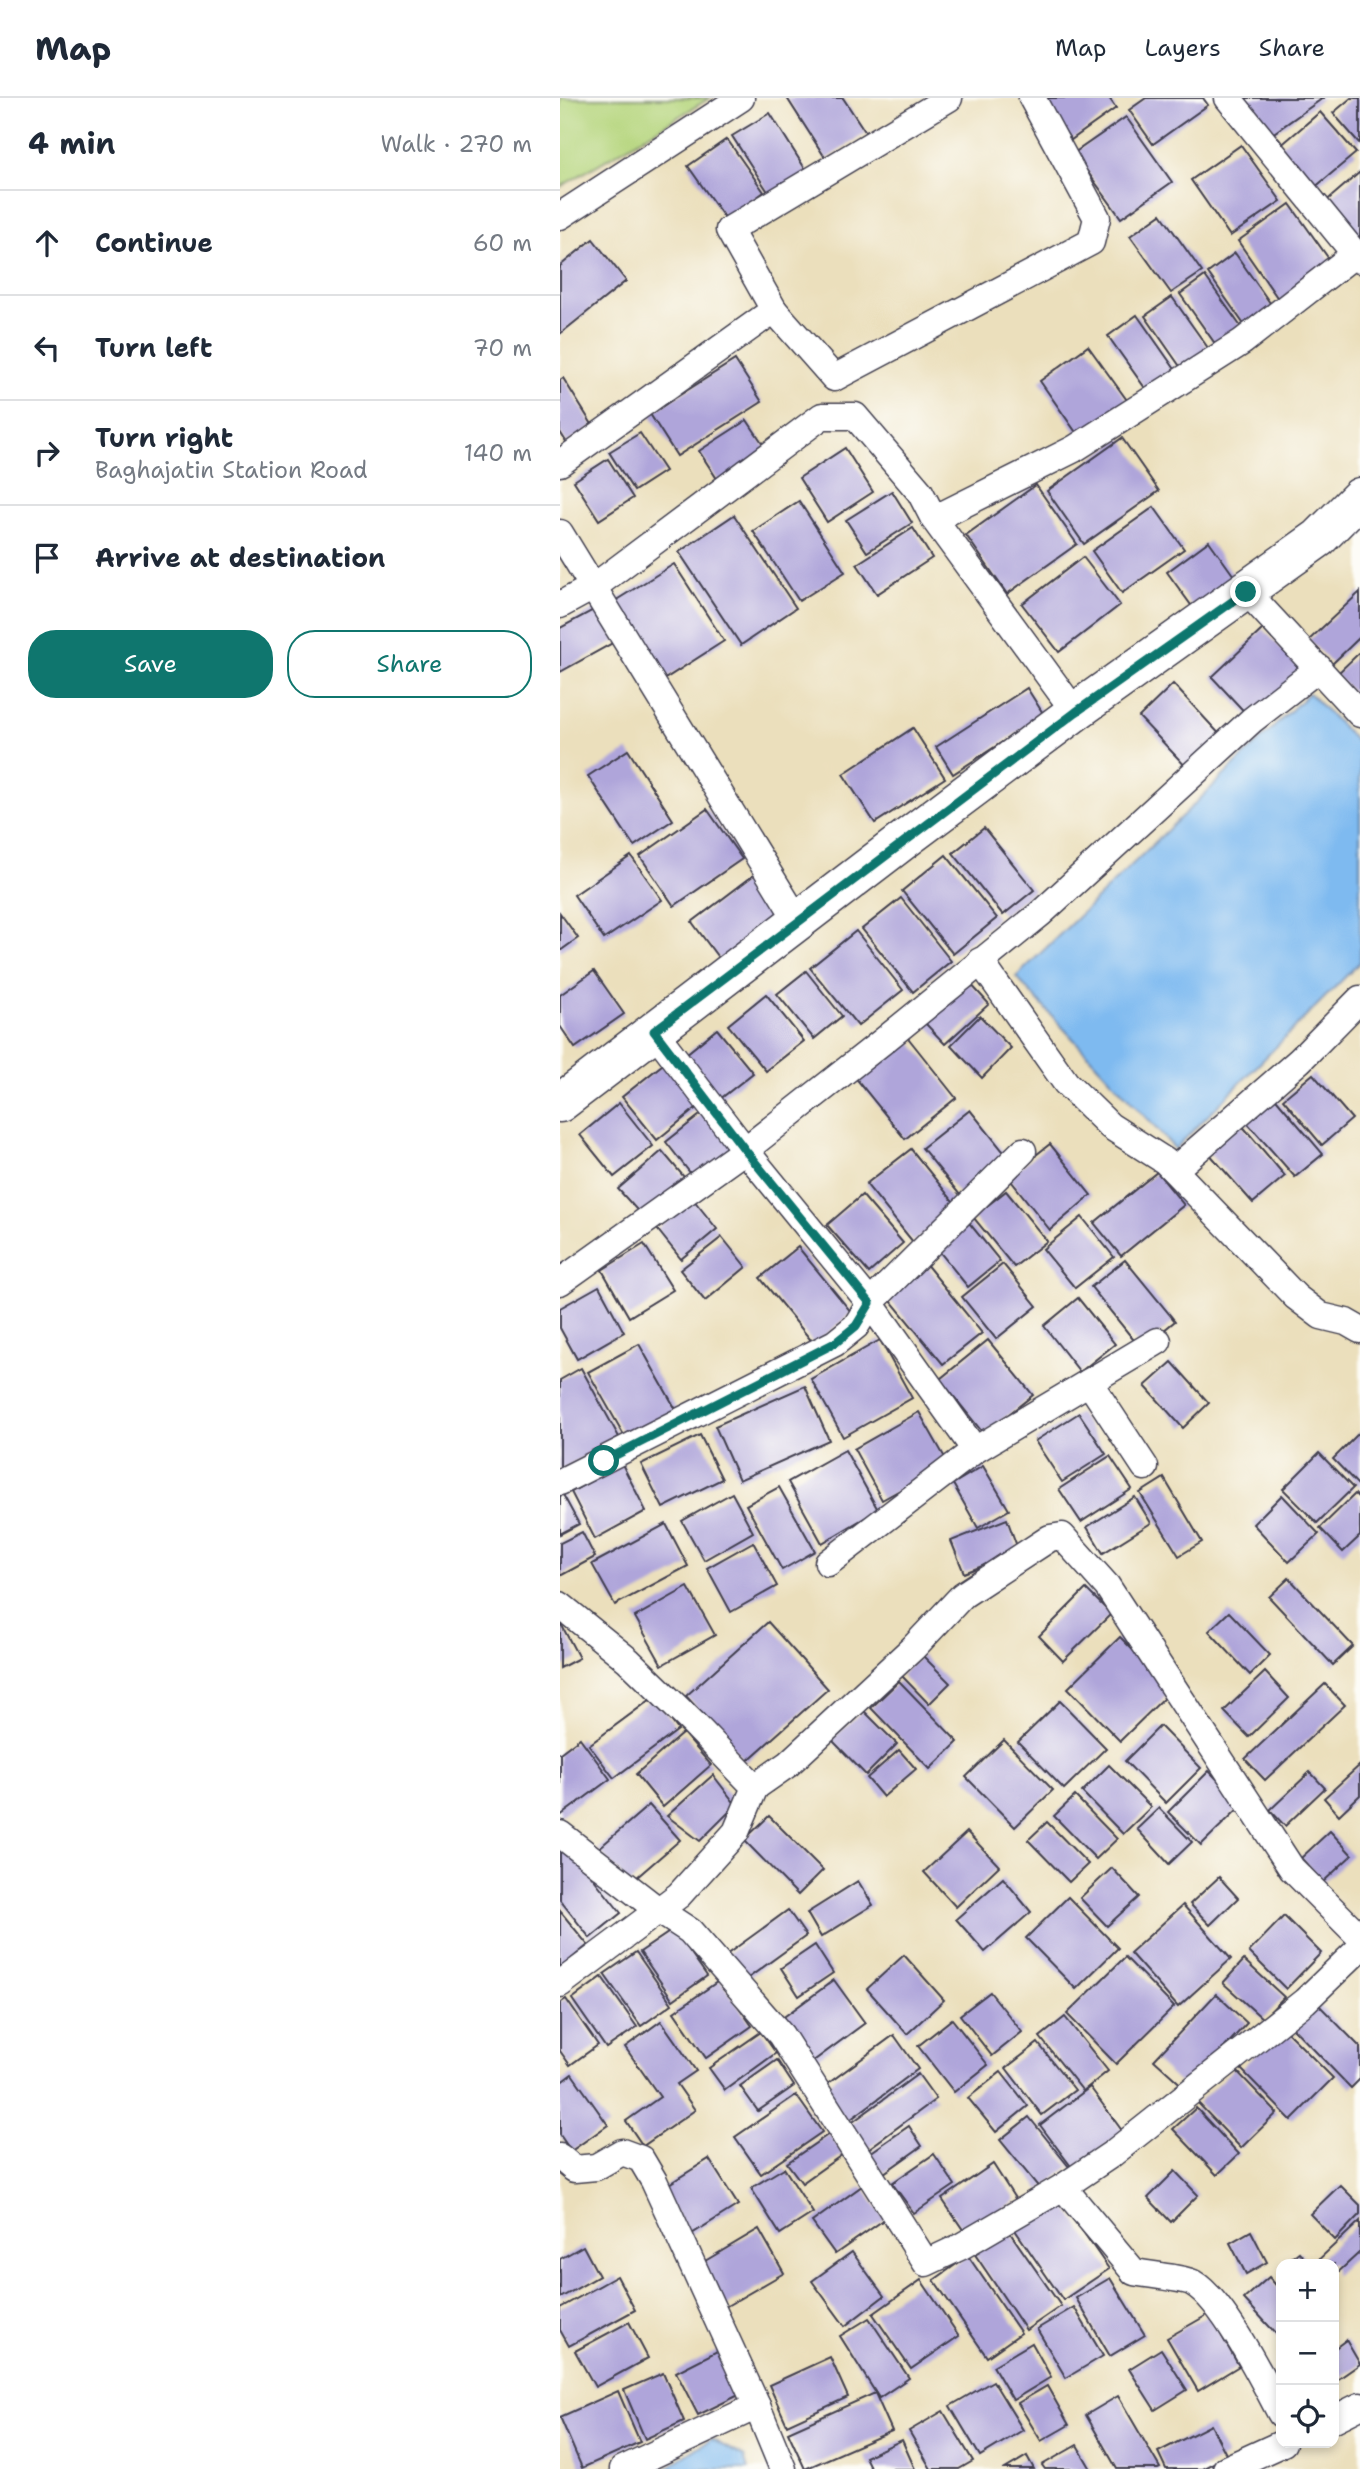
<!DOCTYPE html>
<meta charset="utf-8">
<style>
body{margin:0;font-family:"Shantell Sans",sans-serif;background:#f6f6f7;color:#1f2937}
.controls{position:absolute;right:21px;bottom:21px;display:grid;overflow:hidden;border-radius:14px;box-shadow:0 4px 10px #0003}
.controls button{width:63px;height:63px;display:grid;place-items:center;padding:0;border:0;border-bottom:2px solid #e0e1e3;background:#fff;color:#1f2937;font:35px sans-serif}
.stop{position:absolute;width:21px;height:21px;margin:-16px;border:5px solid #0f766e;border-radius:50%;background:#fff}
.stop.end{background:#0f766e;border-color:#fff;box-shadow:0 2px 7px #0008}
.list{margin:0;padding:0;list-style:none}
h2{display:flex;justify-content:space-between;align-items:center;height:91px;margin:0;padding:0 28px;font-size:30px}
h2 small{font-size:23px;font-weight:400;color:#747a83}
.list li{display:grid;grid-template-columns:46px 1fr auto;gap:21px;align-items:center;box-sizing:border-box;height:105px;padding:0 28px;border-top:2px solid #e0e1e3}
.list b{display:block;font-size:26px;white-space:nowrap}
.list p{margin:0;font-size:23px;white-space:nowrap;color:#747a83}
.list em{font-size:23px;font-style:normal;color:#747a83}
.actions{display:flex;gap:14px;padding:21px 28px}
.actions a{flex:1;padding:16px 0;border:2px solid #0f766e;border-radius:28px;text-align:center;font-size:24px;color:#0f766e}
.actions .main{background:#0f766e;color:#fff}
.icon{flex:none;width:38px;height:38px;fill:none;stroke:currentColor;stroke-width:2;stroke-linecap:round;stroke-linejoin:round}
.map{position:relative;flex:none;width:800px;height:2371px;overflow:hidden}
header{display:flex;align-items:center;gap:42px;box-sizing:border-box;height:98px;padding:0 35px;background:#fff;border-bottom:2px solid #e0e1e3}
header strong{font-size:33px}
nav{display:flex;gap:38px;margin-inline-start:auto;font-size:24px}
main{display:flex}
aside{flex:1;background:#fff}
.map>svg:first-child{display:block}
</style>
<header>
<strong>Map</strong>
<nav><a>Map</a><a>Layers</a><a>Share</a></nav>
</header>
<main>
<aside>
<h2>4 min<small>Walk · 270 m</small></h2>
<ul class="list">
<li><svg class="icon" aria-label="ahead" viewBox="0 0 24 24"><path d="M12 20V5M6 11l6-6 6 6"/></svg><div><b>Continue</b></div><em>60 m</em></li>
<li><svg class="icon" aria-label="left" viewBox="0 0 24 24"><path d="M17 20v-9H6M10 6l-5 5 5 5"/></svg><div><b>Turn left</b></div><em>70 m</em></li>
<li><svg class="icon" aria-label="right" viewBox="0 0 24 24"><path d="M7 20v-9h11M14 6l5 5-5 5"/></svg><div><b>Turn right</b><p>Baghajatin Station Road</p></div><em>140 m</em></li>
<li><svg class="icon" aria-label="arrive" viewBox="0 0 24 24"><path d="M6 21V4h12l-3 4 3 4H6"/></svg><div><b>Arrive at destination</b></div></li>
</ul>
<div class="actions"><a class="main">Save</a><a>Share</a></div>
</aside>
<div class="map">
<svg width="800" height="2371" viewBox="0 0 800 2371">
<rect width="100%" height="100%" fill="#fdfcf7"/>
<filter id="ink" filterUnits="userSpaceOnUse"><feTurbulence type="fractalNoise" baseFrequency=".0143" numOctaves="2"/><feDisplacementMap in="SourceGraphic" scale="14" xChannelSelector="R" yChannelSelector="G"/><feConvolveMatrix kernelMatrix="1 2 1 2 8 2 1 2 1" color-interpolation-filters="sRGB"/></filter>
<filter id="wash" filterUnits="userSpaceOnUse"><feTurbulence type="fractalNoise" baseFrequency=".00686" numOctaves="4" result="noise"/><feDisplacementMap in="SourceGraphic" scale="28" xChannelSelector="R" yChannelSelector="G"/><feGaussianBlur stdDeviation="1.57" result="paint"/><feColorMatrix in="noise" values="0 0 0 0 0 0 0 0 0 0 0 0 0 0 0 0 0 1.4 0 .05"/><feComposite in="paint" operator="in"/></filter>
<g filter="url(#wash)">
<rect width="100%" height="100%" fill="#ebdfbc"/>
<polygon fill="#b5d57d" stroke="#6c7c5c" stroke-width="2" points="0,0 150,0 0,89"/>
<g fill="#7ebaf0" stroke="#506e96" stroke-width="2">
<polygon points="749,595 800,647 800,864 615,1051 456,879"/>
<polygon points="151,2341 184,2359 188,2371 105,2371"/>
</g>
<g id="blocks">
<g fill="#afa5da">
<polygon points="227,0 283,0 306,35 266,61"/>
<polygon points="482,0 549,0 556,10 511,42"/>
<polygon points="586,0 643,0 648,7 593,46 569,12"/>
<polygon points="681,0 763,0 708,39"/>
<polygon points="791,0 800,0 800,46 773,15"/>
<polygon points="760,14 796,55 754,90 719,49"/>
<polygon points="210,15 249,77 212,100 172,38"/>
<polygon points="566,19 612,84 561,120 514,55"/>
<polygon points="167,41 204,94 166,122 128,68"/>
<polygon points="681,47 721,103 670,138 631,82"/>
<polygon points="800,74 800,147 764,105"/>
<polygon points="730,106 774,168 721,205 678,143"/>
<polygon points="601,116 642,174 611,195 570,138"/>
<polygon points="33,141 66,183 0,236 0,168"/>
<polygon points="675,155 717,215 690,235 648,175"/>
<polygon points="645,178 686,236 661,254 620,196"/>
<polygon points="612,199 653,257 626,277 585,218"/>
<polygon points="577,217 619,277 590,297 548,238"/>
<polygon points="528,248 569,305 520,340 480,283"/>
<polygon points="175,262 202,304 117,358 90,316"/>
<polygon points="3,280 33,328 7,345 0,334 0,282"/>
<polygon points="187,322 209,355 161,387 139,353"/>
<polygon points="80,335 105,373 74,393 49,354"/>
<polygon points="562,340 599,393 524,446 487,393"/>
<polygon points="285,350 313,394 267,424 239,380"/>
<polygon points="48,361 73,400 39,422 14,383"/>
<polygon points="476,387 517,446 447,496 406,437"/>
<polygon points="332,393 352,425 307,454 286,422"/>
<polygon points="239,403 285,474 239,503 193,433"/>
<polygon points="594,409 624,451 562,495 532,453"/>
<polygon points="174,417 236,510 181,547 119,454"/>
<polygon points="353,430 372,460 317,496 297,466"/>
<polygon points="649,443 681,488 639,518 607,474"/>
<polygon points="523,459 560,507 499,554 462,506"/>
<polygon points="114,466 164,543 100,584 50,506"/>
<polygon points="800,494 800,539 772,566 749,542"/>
<polygon points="37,510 56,543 0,574 0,530"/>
<polygon points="703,531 743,574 692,622 652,579"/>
<polygon points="800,554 800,602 776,577"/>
<polygon points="613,586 664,641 630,673 579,619"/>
<polygon points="467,590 484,617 393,676 376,649"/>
<polygon points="353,630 385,680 315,725 283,676"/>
<polygon points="68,652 113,722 74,748 28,678"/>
<polygon points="147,711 182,761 114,808 80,758"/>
<polygon points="424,730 474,792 443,817 393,755"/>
<polygon points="386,757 437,820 393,856 342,793"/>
<polygon points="71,758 102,802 44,841 14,797"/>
<polygon points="198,774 229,817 163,866 132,824"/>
<polygon points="341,800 391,863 353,894 302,831"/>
<polygon points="0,815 18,840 0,853"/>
<polygon points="296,833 343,892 298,928 250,870"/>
<polygon points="34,873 64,916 15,950 0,928 0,897"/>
<polygon points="246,873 282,918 254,941 217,896"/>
<polygon points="409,884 429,906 385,946 365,925"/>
<polygon points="206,896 244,943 206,973 168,927"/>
<polygon points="420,918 451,950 422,980 391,947"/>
<polygon points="157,931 193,975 155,1005 120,961"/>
<polygon points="345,936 396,1000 345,1041 294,978"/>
<polygon points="107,963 141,1006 97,1042 62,999"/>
<polygon points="753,976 792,1021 762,1047 723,1001"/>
<polygon points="711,995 763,1056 735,1079 683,1020"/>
<polygon points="59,1005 93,1048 54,1079 20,1037"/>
<polygon points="149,1010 178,1048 135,1081 106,1044"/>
<polygon points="410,1012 447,1058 400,1097 362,1050"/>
<polygon points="680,1025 725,1078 693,1105 647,1053"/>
<polygon points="490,1046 531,1097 490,1132 448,1079"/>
<polygon points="351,1051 397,1108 353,1144 306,1086"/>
<polygon points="102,1053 130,1086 85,1121 58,1091"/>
<polygon points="597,1074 624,1107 561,1158 534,1125"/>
<polygon points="446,1093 487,1143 454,1169 413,1119"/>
<polygon points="302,1097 343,1145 309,1175 267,1127"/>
<polygon points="133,1101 157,1131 121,1161 97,1131"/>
<polygon points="522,1119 554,1159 515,1190 483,1151"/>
<polygon points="406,1121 440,1163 408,1189 374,1147"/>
<polygon points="162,1139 186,1169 145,1203 120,1172"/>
<polygon points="84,1146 113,1192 69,1219 42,1172"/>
<polygon points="238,1149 292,1215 254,1246 200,1180"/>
<polygon points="565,1162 615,1223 581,1251 531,1189"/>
<polygon points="365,1165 422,1235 383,1266 326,1197"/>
<polygon points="443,1166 477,1208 436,1241 402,1199"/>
<polygon points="39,1188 64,1234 17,1261 0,1230 0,1210"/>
<polygon points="518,1200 555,1246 520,1274 484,1228"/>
<polygon points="320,1242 352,1300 283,1339 251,1281"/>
<polygon points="428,1242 473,1297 424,1336 380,1281"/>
<polygon points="79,1246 119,1317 69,1346 28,1274"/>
<polygon points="612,1264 649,1305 623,1330 585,1288"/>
<polygon points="21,1270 59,1339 0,1372 0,1282"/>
<polygon points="245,1288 269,1342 179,1382 155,1328"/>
<polygon points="359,1314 388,1365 322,1402 294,1351"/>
<polygon points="519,1315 546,1356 502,1384 475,1343"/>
<polygon points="800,1334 800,1389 773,1361"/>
<polygon points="140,1337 162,1381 103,1410 81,1366"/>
<polygon points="285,1352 318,1412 262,1445 228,1384"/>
<polygon points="759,1355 793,1390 757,1425 723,1391"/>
<polygon points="550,1358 572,1391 521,1424 499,1391"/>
<polygon points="62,1366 86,1413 35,1441 11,1394"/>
<polygon points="423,1368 449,1412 418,1430 393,1386"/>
<polygon points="604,1380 642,1444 619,1458 580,1395"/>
<polygon points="219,1389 255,1453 222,1472 186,1407"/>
<polygon points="0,1391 19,1426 0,1436"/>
<polygon points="172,1395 193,1434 144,1462 122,1423"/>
<polygon points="795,1396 800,1401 800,1438 783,1454 760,1430"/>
<polygon points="722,1397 759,1436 729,1464 693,1426"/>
<polygon points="575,1399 591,1425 543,1455 527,1429"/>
<polygon points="447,1421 459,1454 404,1475 391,1443"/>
<polygon points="106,1426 128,1468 55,1507 32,1466"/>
<polygon points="22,1434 35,1459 0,1478 0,1445"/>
<polygon points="193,1444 217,1488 171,1514 147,1470"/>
<polygon points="729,1480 793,1548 773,1567 709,1499"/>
<polygon points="128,1489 155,1537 102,1567 75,1519"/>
<polygon points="526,1491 551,1516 503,1563 479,1538"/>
<polygon points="669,1514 710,1557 690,1577 649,1533"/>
<polygon points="0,1524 19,1560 0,1570"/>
<polygon points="208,1524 268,1591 186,1664 126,1598"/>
<polygon points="560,1539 612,1592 560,1643 508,1590"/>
<polygon points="362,1557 390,1585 369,1606 341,1577"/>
<polygon points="705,1574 729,1600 689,1639 664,1613"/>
<polygon points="339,1583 398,1644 370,1671 311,1610"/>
<polygon points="765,1586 785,1607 705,1682 685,1661"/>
<polygon points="94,1599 118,1632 54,1680 29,1647"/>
<polygon points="500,1603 546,1650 504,1691 458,1644"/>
<polygon points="303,1612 337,1646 306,1677 272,1642"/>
<polygon points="600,1628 641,1670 606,1705 565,1663"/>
<polygon points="123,1635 151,1667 103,1709 76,1676"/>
<polygon points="20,1640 50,1681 0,1718 0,1655"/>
<polygon points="444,1642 493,1692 455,1729 406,1679"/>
<polygon points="339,1652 356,1671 323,1699 307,1680"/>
<polygon points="549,1667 591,1709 563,1736 522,1694"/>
<polygon points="800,1667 800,1697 779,1717 764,1700"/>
<polygon points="649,1673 682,1707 641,1747 608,1714"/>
<polygon points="750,1674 765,1690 725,1728 710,1712"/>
<polygon points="153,1677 176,1707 140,1743 107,1718"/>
<polygon points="515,1698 557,1741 536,1761 494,1718"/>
<polygon points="89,1707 120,1742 69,1786 38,1751"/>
<polygon points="599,1710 632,1744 609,1766 577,1731"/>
<polygon points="209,1718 263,1772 238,1797 184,1742"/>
<polygon points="487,1724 528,1766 509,1784 468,1742"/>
<polygon points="770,1733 792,1757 763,1784 741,1760"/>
<polygon points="407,1734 439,1768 396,1809 364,1774"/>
<polygon points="5,1745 61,1815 30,1840 0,1802 0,1749"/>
<polygon points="552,1770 579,1799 547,1828 520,1800"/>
<polygon points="659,1779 678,1800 650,1827 630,1806"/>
<polygon points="443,1780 471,1814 425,1854 396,1821"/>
<polygon points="298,1783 313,1807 261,1839 247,1815"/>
<polygon points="508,1799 558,1850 516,1891 466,1840"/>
<polygon points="623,1807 671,1861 618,1909 570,1855"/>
<polygon points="228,1812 246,1838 184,1883 166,1857"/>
<polygon points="0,1813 28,1847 0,1870"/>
<polygon points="724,1818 761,1855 726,1891 689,1854"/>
<polygon points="114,1831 147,1878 113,1902 80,1854"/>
<polygon points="255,1847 273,1875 239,1898 221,1870"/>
<polygon points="76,1854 112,1906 81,1928 44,1876"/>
<polygon points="344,1857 384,1902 347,1936 307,1891"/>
<polygon points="565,1859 614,1909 556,1966 507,1916"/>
<polygon points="684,1862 724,1899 703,1921 663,1885"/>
<polygon points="42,1879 77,1929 46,1950 12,1901"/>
<polygon points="160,1882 192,1928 146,1960 114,1914"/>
<polygon points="274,1882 305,1925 248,1967 217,1924"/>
<polygon points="430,1894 462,1934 432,1958 400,1917"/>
<polygon points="656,1896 687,1925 626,1991 594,1962"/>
<polygon points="6,1901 38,1947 10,1967 0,1953 0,1905"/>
<polygon points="753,1901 800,1949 800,1981 791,1990 729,1926"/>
<polygon points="505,1919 548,1973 523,1993 480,1939"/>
<polygon points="392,1921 428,1967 394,1994 358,1948"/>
<polygon points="101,1923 136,1973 117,1986 135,2012 83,2048 66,2023 100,1999 65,1949"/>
<polygon points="722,1929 773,1980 731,2022 681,1971"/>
<polygon points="201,1934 216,1955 165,1992 149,1970"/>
<polygon points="334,1937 358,1971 287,2024 262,1990"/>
<polygon points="478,1945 515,1992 482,2017 446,1970"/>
<polygon points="217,1962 234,1988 198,2013 180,1988"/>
<polygon points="674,1970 717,2015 681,2050 638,2005"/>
<polygon points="441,1974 468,2008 436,2034 408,2000"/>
<polygon points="12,1976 48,2027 11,2053 0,2037 0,1985"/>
<polygon points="358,1976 376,2001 308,2051 290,2026"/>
<polygon points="530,1989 563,2034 513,2071 480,2027"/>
<polygon points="236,1997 262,2034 201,2076 175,2039"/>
<polygon points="636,2010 679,2056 657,2077 613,2031"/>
<polygon points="469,2019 509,2069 481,2092 440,2042"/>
<polygon points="349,2028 362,2048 324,2075 310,2055"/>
<polygon points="269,2036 283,2056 242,2085 227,2065"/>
<polygon points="374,2056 395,2087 354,2115 332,2085"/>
<polygon points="149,2061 178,2107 130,2137 101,2091"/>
<polygon points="433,2066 456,2102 406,2136 382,2101"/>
<polygon points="224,2070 253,2115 220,2136 191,2090"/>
<polygon points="615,2073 638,2097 611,2124 588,2100"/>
<polygon points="780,2087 800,2107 800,2116 775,2142 750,2116"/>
<polygon points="302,2088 325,2121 275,2156 252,2124"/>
<polygon points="498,2098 549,2171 503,2202 453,2129"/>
<polygon points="800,2123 800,2154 774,2178 774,2166 755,2165"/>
<polygon points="199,2131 224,2175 165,2209 140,2166"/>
<polygon points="448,2132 501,2208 466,2232 414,2155"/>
<polygon points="691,2133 707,2164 686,2176 670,2145"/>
<polygon points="23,2148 39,2178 0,2200 0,2161"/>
<polygon points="292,2154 324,2198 285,2228 252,2183"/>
<polygon points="739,2154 749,2166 724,2166"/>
<polygon points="408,2158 461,2235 427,2259 374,2182"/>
<polygon points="57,2178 75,2212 9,2248 0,2232 0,2210"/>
<polygon points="709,2179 721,2193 721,2237 719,2239 684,2201"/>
<polygon points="550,2180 585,2237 550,2258 516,2200"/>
<polygon points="361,2182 399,2238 351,2271 313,2216"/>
<polygon points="514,2209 543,2258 506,2280 477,2231"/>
<polygon points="649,2216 679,2268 638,2293 607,2240"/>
<polygon points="309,2220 349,2280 319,2300 280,2238"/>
<polygon points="69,2224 88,2260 35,2289 15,2253"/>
<polygon points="786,2242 800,2266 774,2284 774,2251"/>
<polygon points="472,2245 491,2279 453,2302 433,2268"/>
<polygon points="163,2250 185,2294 138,2317 116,2274"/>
<polygon points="601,2251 627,2292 595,2312 569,2271"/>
<polygon points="270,2259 288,2299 227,2327 209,2287"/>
<polygon points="103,2275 124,2323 85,2341 64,2292"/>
<polygon points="433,2283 463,2332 420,2358 390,2308"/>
<polygon points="487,2288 509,2327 481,2343 458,2305"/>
<polygon points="58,2293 80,2344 22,2370 0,2319"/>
<polygon points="315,2295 332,2333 245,2371 228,2334"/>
<polygon points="558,2298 600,2370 598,2371 557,2371 526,2317"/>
<polygon points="383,2313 413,2363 399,2371 371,2371 349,2333"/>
<polygon points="651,2327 667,2358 642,2371 606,2371 598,2354"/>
<polygon points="342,2342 355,2371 311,2371 305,2359"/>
<polygon points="517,2347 531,2371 485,2371 482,2367"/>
<polygon points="467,2358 474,2371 445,2371"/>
</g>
</g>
</g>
<g filter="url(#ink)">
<use href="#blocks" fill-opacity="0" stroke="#403e4e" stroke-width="2"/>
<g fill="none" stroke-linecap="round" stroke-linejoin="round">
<g stroke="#403e4e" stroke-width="29">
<g id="street">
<polyline points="389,0 169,132 214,212 274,280 531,144 537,120 472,0"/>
<polyline points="668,0 800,162"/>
<polyline points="0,118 181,0"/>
<polyline points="0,365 214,212"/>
<polyline points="374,421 514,351 682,244 795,156"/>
<polyline points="0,435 238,823"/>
<polyline points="686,493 800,616"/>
<polyline points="0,507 35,488 262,318 295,318 360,394 374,421 515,614"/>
<polyline points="420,863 506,985 550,1028 605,1063 736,1199 761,1218 786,1224 800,1232"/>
<polyline points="94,933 185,1052 310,1205 415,1352"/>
<polyline points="614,1072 740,962 800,901"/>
<polyline points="0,1184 185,1052 322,944 480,816 692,622 759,570"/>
<polyline points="529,1284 585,1369"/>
<polyline points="0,1384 275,1245 296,1228 310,1205 463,1053"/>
<polyline points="268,1465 415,1352 598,1243"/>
<polyline points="0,1507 68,1562 134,1626 195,1689 176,1734 119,1797 0,1886"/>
<polyline points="195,1689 228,1666 353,1550 403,1497 490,1440 502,1438 547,1488 732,1771 800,1839"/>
<polyline points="0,1736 98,1812 130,1833 221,1937 366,2165 400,2149 503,2089 552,2056 745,1903 800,1850"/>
<polyline points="0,2059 14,2071 36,2069 62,2054 81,2061 94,2083 197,2308"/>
<path d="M503,2089L574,2174C584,2176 627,2181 633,2185C663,2202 704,2284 721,2316"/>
<polyline points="774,2321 800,2308"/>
<polyline points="63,2371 197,2308 223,2371"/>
<polyline points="666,2371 723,2345"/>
</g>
</g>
<g stroke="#403e4e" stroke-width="41">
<polyline id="secondary" points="0,1005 340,745 515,614 759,440 800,399"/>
</g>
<use href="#street" stroke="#fff" stroke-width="26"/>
<use href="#secondary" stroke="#fff" stroke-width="38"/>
</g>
</g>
<g fill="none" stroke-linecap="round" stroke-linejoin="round" filter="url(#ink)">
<polyline stroke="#0f766e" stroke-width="9" points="44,1363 275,1245 296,1228 310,1205 185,1052 94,933 516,614 686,494"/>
</g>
</svg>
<div class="controls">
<button>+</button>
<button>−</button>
<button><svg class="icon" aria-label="locate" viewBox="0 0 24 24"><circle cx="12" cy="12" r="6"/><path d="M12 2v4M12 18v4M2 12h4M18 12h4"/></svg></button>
</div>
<div class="stop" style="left:44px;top:1363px"></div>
<div class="stop end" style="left:686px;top:494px"></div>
</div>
</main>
